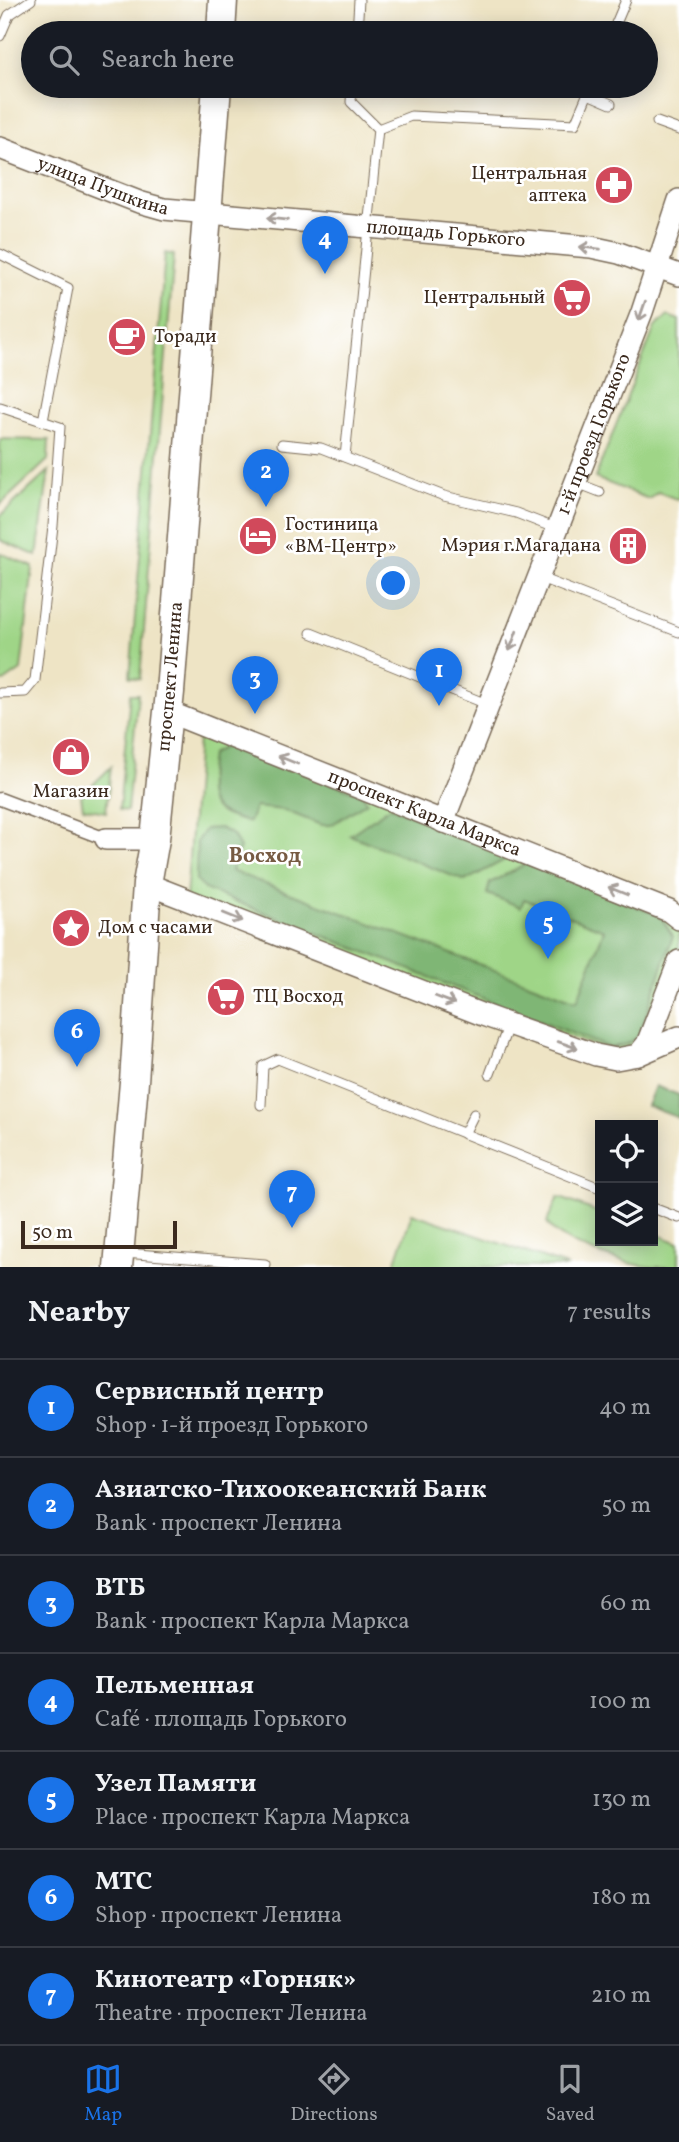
<!DOCTYPE html>
<meta charset="utf-8">
<style>
body{margin:0;font-family:Vollkorn,serif;background:#242831;color:#f1f3f6}
.controls{position:absolute;right:21px;bottom:21px;display:grid;overflow:hidden;border-radius:0px;box-shadow:0 4px 18px #0003}
.controls button{width:63px;height:63px;display:grid;place-items:center;padding:0;border:0;border-bottom:2px solid #363941;background:#171b24;color:#f1f3f6;font:35px sans-serif}
.scale{position:absolute;left:21px;bottom:18px;width:156px;box-sizing:border-box;padding-left:7px;border:4px solid #3b2a1e;border-top:0;font-size:19px;line-height:24px;white-space:nowrap;color:#3b2a1e;-webkit-text-stroke:5px #fff;paint-order:stroke}
.you{position:absolute;left:394px;top:584px;width:24px;height:24px;margin:-18px;border:5px solid #fff;border-radius:50%;background:#1a73e8;box-shadow:0 0 0 10px #1a73e833}
.badge{display:grid;place-items:center;width:46px;height:46px;border-radius:50%;background:#1a73e8;color:#fff;font-size:23px;font-weight:700}
.pin{position:absolute;translate:-50% -58px;filter:drop-shadow(0 2px 4px #0008)}
.pin::after{content:'';position:absolute;top:37px;width:24px;height:21px;background:inherit;clip-path:polygon(0 0,100% 0,50% 100%)}
.list{margin:0;padding:0;list-style:none}
h2{display:flex;justify-content:space-between;align-items:center;height:91px;margin:0;padding:0 28px;font-size:30px}
h2 small{font-size:23px;font-weight:400;color:#9ea1a6}
.list li{display:grid;grid-template-columns:46px 1fr auto;gap:21px;align-items:center;box-sizing:border-box;height:98px;padding:0 28px;border-top:2px solid #363941}
.list b{display:block;font-size:26px;white-space:nowrap}
.list p{margin:0;font-size:23px;white-space:nowrap;color:#9ea1a6}
.list em{font-size:23px;font-style:normal;color:#9ea1a6}
.icon{flex:none;width:38px;height:38px;fill:none;stroke:currentColor;stroke-width:2;stroke-linecap:round;stroke-linejoin:round}
.map{position:relative;flex:none;width:679px;height:1267px;overflow:hidden}
.search{position:absolute;background:#171b24;box-shadow:0 4px 18px #0003;left:21px;right:21px;top:21px;height:77px;display:flex;align-items:center;gap:18px;box-sizing:border-box;padding:0 24px;border-radius:38px;color:#9ea1a6;font-size:26px}
.sheet{height:777px;background:#171b24}
nav{display:flex;justify-content:space-around;align-items:center;box-sizing:border-box;height:98px;border-top:2px solid #363941;background:#171b24;font-size:19px;color:#9ea1a6}
nav a{display:grid;justify-items:center;gap:4px}
nav .on{color:#1a73e8}
.map>svg:first-child{display:block}
</style>
<div class="map">
<svg width="679" height="1267" viewBox="0 0 679 1267">
<rect width="100%" height="100%" fill="#fff"/>
<filter id="ink" filterUnits="userSpaceOnUse"><feTurbulence type="fractalNoise" baseFrequency=".0143" numOctaves="2"/><feDisplacementMap in="SourceGraphic" scale="14" xChannelSelector="R" yChannelSelector="G"/><feConvolveMatrix kernelMatrix="1 2 1 2 8 2 1 2 1" color-interpolation-filters="sRGB"/></filter>
<filter id="wash" filterUnits="userSpaceOnUse"><feTurbulence type="fractalNoise" baseFrequency=".00686" numOctaves="4" result="noise"/><feDisplacementMap in="SourceGraphic" scale="28" xChannelSelector="R" yChannelSelector="G"/><feGaussianBlur stdDeviation="1.57" result="paint"/><feColorMatrix in="noise" values="0 0 0 0 0 0 0 0 0 0 0 0 0 0 0 0 0 1.4 0 .05"/><feComposite in="paint" operator="in"/></filter>
<g filter="url(#wash)">
<rect width="100%" height="100%" fill="#eee4c5"/>
<g fill="#9fd587" stroke="#6d8052" stroke-width="2">
<polygon points="165,253 174,255 140,679 130,677"/>
<polygon points="668,316 679,320 679,500 658,492 649,499 595,478 655,327"/>
<polygon points="0,439 49,440 48,460 0,505"/>
<polygon points="49,471 37,556 0,540 0,516"/>
<polygon points="0,553 33,567 21,670 4,682 0,681"/>
<polygon points="130,694 138,694 127,811 119,810"/>
<polygon points="199,725 679,919 679,961 628,1058 186,899"/>
<polygon points="111,767 106,812 83,808 81,796"/>
<path d="M558,1197L600,1213V1241H653V1233L679,1243V1267C670,1267 660,1267 651,1267C626,1264 558,1245 547,1222Z"/>
<polygon points="412,1213 569,1267 394,1267"/>
</g>
<g fill="#7fb674" stroke="#5d7049" stroke-width="2">
<path d="M230,744L363,795L367,802L331,825H321L284,810L255,807L249,822C200,811 206,798 211,754Z"/>
<polygon points="390,807 516,854 465,881 350,835"/>
<polygon points="220,828 233,835 240,848 231,871 577,1001 604,930 524,899 521,907 487,894 490,883 529,862 660,916 673,936 639,1036 627,1044 610,1048 204,889 196,880 197,841 205,829"/>
<polygon points="655,1086 679,1095 679,1118 647,1106"/>
</g>
</g>
<g filter="url(#ink)">
<g fill="none" stroke-linecap="round" stroke-linejoin="round">
<g stroke="#7a6b58" stroke-width="11">
<g id="service">
<polyline points="357,33 359,0"/>
<polyline points="612,33 626,0"/>
<polyline points="0,36 9,15 31,0"/>
<polyline points="588,94 611,104"/>
<polyline points="657,122 679,130"/>
<polyline points="378,129 411,116 575,124 591,86"/>
<polyline points="0,254 68,288 43,421"/>
<polyline points="0,407 60,427 53,526 35,680 25,692 0,693"/>
<polyline points="282,444 321,448 444,496 516,513 557,529"/>
<polyline points="345,457 378,129 351,102 352,86"/>
<polyline points="577,483 600,492"/>
<polyline points="538,577 679,632"/>
<polyline points="311,633 489,705"/>
<polyline points="490,1074 509,1024"/>
<polyline points="261,1105 263,1066 278,1059 600,1188"/>
<polyline points="464,1134 474,1114"/>
<polyline points="653,1208 679,1218"/>
<polyline points="124,1253 265,1264 264,1267"/>
</g>
</g>
<g stroke="#7a6b58" stroke-width="15">
<polyline id="pedestrian" points="0,799 106,839"/>
</g>
<g stroke="#7a6b58" stroke-width="24">
<g id="tertiary">
<path id="s1" d="M0,148L139,202L164,209L591,247L619,253L679,275"/>
<path id="s2" d="M166,711L669,911L679,919"/>
<path id="s3" d="M443,822L642,312L679,200"/>
<polyline points="106,839 155,839"/>
<polyline points="147,884 483,1015 596,1055 616,1059 638,1055 647,1044 679,961"/>
<polyline points="638,1055 679,1037"/>
</g>
</g>
<g stroke="#7a6b58" stroke-width="31">
<g id="primary">
<polyline points="221,33 223,0"/>
<path id="s4" d="M118,1267L134,1082L147,884L155,839L170,692L217,86"/>
</g>
</g>
<use href="#service" stroke="#fff" stroke-width="9"/>
<use href="#pedestrian" stroke="#fff" stroke-width="12"/>
<use href="#tertiary" stroke="#fff" stroke-width="21"/>
<use href="#primary" stroke="#fff" stroke-width="28"/>
</g>
<defs><path id="oneway-shaft" d="M-6 0H5M1.5-3L5.5 0L1.5 3" fill="none" stroke-width="1.6" stroke-linecap="round" stroke-linejoin="round" transform="scale(1.75)"/></defs>
<g stroke="#a79f9a">
<use href="#oneway-shaft" transform="translate(277 219) rotate(-174)"/>
<use href="#oneway-shaft" transform="translate(590 248) rotate(-174)"/>
<use href="#oneway-shaft" transform="translate(642 311) rotate(109)"/>
<use href="#oneway-shaft" transform="translate(513 641) rotate(111)"/>
<use href="#oneway-shaft" transform="translate(288 760) rotate(-158)"/>
<use href="#oneway-shaft" transform="translate(618 891) rotate(-158)"/>
<use href="#oneway-shaft" transform="translate(233 917) rotate(22)"/>
<use href="#oneway-shaft" transform="translate(445 1000) rotate(21)"/>
<use href="#oneway-shaft" transform="translate(568 1045) rotate(19)"/>
</g>
</g>
<defs>
<g id="pharmacy-disc" transform="scale(2.0125)"><circle r="9.5" fill="#d1495b" stroke="#fff"/><path d="M-2-6h4v4h4v4h-4v4h-4v-4h-4v-4h4Z" fill="#fff"/></g>
<g id="supermarket-disc" transform="scale(2.0125)"><circle r="9.5" fill="#d1495b" stroke="#fff"/><path d="M-6-5.5h2.5l.6 2H6L4.5 2H-2.5L-4.4-4H-6ZM-1.5 3.2a1.3 1.3 0 1 0 .1 0ZM3 3.2a1.3 1.3 0 1 0 .1 0Z" fill="#fff"/></g>
<g id="cafe-disc" transform="scale(2.0125)"><circle r="9.5" fill="#d1495b" stroke="#fff"/><path d="M-5.5-4.5H6V0H3Q3 3.5 0 3.5H-2.5Q-5.5 3.5-5.5 0ZM3-3.2v2h1.7v-2ZM-6 4.5H4V6H-6Z" fill="#fff"/></g>
<g id="hotel-disc" transform="scale(2.0125)"><circle r="9.5" fill="#d1495b" stroke="#fff"/><path d="M-6-4.5h1.5V1H6V5H4.5V3h-9V5H-6ZM-4 0a1.8 1.8 0 1 1 3.6 0ZM.5 0V-2.5h3Q6-2.5 6 0Z" fill="#fff"/></g>
<g id="building-disc" transform="scale(2.0125)"><circle r="9.5" fill="#d1495b" stroke="#fff"/><path d="M-4-6H4V6H1V3H-1V6H-4ZM-2.5-4.3h1.7v1.8h-1.7ZM.8-4.3h1.7v1.8H.8ZM-2.5-1h1.7V.8h-1.7ZM.8-1h1.7V.8H.8Z" fill="#fff"/></g>
<g id="shop-disc" transform="scale(2.0125)"><circle r="9.5" fill="#d1495b" stroke="#fff"/><path d="M-5-2.5h2.3a2.7 3.5 0 0 1 5.4 0H5L5.5 6h-11ZM-1.5-2.5h3a1.5 2.3 0 0 0-3 0Z" fill="#fff"/></g>
<g id="sight-disc" transform="scale(2.0125)"><circle r="9.5" fill="#d1495b" stroke="#fff"/><path d="M0-6L1.8-2.2L6-1.7L2.9 1.2L3.7 5.4L0 3.3L-3.7 5.4L-2.9 1.2L-6-1.7L-1.8-2.2Z" fill="#fff"/></g>
</defs>
<g fill-rule="evenodd">
<use href="#pharmacy-disc" x="614" y="185"/>
<use href="#supermarket-disc" x="572" y="298"/>
<use href="#cafe-disc" x="127" y="337"/>
<use href="#hotel-disc" x="258" y="536"/>
<use href="#building-disc" x="628" y="546"/>
<use href="#shop-disc" x="71" y="757"/>
<use href="#sight-disc" x="71" y="928"/>
<use href="#supermarket-disc" x="226" y="997"/>
</g>
<g text-anchor="middle" dominant-baseline="central" stroke-width="5" stroke-linejoin="round" paint-order="stroke">
<g font-size="19" fill="#3b2a1e" stroke="#fff" text-anchor="start">
<text x="587" y="174" text-anchor="end">Центральная<tspan x="587" dy="22">аптека</tspan></text>
<text x="545" y="298" text-anchor="end">Центральный</text>
<text x="154" y="337">Торади</text>
<text x="285" y="525">Гостиница<tspan x="285" dy="22">«ВМ-Центр»</tspan></text>
<text x="601" y="546" text-anchor="end">Мэрия г.Магадана</text>
<text x="71" y="792" text-anchor="middle">Магазин</text>
<text x="98" y="928">Дом с часами</text>
<text x="253" y="997">ТЦ Восход</text>
</g>
<g font-size="19" fill="#3b2a1e" stroke="#fff">
<text stroke="none"><textPath href="#s1" startOffset="110">улица Пушкина</textPath></text>
<text stroke="none"><textPath href="#s1" startOffset="458">площадь Горького</textPath></text>
<text stroke="none"><textPath href="#s3" startOffset="416">1-й проезд Горького</textPath></text>
<text stroke="none"><textPath href="#s4" startOffset="593">проспект Ленина</textPath></text>
<text stroke="none"><textPath href="#s2" startOffset="278">проспект Карла Маркса</textPath></text>
</g>
<g font-size="21" font-weight="bold" fill="#775b43" stroke="#fff">
<text x="265" y="856">Восход</text>
</g>
</g>
</svg>
<div class="controls">
<button><svg class="icon" aria-label="locate" viewBox="0 0 24 24"><circle cx="12" cy="12" r="6"/><path d="M12 2v4M12 18v4M2 12h4M18 12h4"/></svg></button>
<button><svg class="icon" aria-label="layers" viewBox="0 0 24 24"><path d="M12 4l9 5-9 5-9-5zM3 14l9 5 9-5"/></svg></button>
</div>
<div class="scale">50 m</div>
<div class="you"></div>
<div class="pin badge" style="left:439px;top:706px">1</div>
<div class="pin badge" style="left:266px;top:507px">2</div>
<div class="pin badge" style="left:255px;top:714px">3</div>
<div class="pin badge" style="left:325px;top:274px">4</div>
<div class="pin badge" style="left:548px;top:959px">5</div>
<div class="pin badge" style="left:77px;top:1067px">6</div>
<div class="pin badge" style="left:292px;top:1228px">7</div>
<div class="search"><svg class="icon" aria-label="search" viewBox="0 0 24 24"><circle cx="10" cy="10" r="6"/><path d="M15 15l6 6"/></svg>Search here</div>
</div>
<section class="sheet">
<h2>Nearby<small>7 results</small></h2>
<ul class="list">
<li><span class="badge">1</span><div><b>Сервисный центр</b><p>Shop · 1-й проезд Горького</p></div><em>40 m</em></li>
<li><span class="badge">2</span><div><b>Азиатско-Тихоокеанский Банк</b><p>Bank · проспект Ленина</p></div><em>50 m</em></li>
<li><span class="badge">3</span><div><b>ВТБ</b><p>Bank · проспект Карла Маркса</p></div><em>60 m</em></li>
<li><span class="badge">4</span><div><b>Пельменная</b><p>Café · площадь Горького</p></div><em>100 m</em></li>
<li><span class="badge">5</span><div><b>Узел Памяти</b><p>Place · проспект Карла Маркса</p></div><em>130 m</em></li>
<li><span class="badge">6</span><div><b>МТС</b><p>Shop · проспект Ленина</p></div><em>180 m</em></li>
<li><span class="badge">7</span><div><b>Кинотеатр «Горняк»</b><p>Theatre · проспект Ленина</p></div><em>210 m</em></li>
</ul>
</section>
<nav>
<a class="on"><svg class="icon" aria-label="map" viewBox="0 0 24 24"><path d="M3 6l6-2 6 2 6-2v14l-6 2-6-2-6 2zM9 4v14M15 6v14"/></svg>Map</a>
<a><svg class="icon" aria-label="directions" viewBox="0 0 24 24"><path d="M12 3l9 9-9 9-9-9zM9 14v-3h6M13 9l2 2-2 2"/></svg>Directions</a>
<a><svg class="icon" aria-label="saved" viewBox="0 0 24 24"><path d="M7 4h10v16l-5-4-5 4z"/></svg>Saved</a>
</nav>
